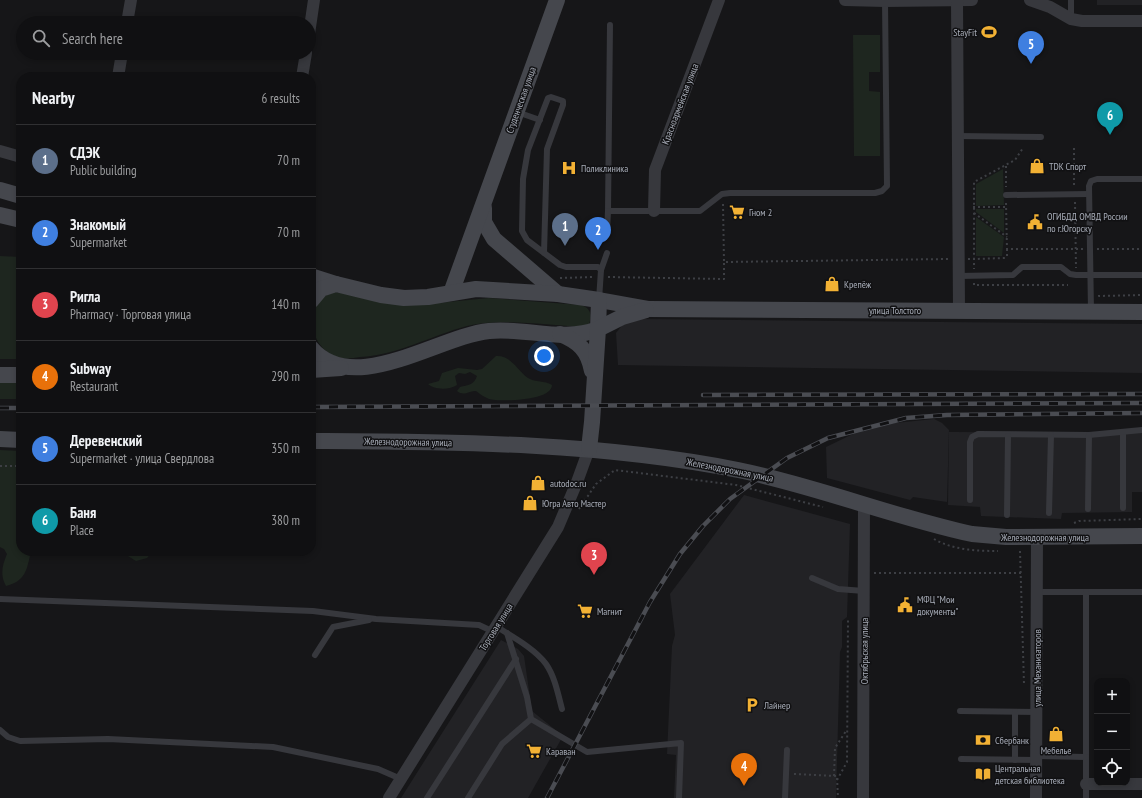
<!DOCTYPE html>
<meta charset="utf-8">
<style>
body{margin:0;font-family:"PT Sans Narrow",sans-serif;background:#1e1e20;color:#f1f3f6}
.controls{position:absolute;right:12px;bottom:12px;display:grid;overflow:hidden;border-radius:8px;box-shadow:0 2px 6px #0003}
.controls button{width:36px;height:36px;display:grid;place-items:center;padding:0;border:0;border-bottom:1px solid #303032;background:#101012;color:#f1f3f6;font:20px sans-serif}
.you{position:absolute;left:544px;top:356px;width:14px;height:14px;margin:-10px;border:3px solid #fff;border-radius:50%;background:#1a73e8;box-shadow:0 0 0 6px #1a73e833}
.badge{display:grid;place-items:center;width:26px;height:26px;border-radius:50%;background:#b45309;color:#fff;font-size:13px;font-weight:700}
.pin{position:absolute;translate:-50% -33px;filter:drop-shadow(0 1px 2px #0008)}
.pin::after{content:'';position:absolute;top:21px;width:14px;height:12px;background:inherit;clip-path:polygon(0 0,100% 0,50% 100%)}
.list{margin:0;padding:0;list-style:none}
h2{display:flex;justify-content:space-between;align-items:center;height:52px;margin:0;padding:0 16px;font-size:17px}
h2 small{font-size:13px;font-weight:400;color:#9c9d9f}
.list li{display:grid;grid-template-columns:26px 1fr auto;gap:12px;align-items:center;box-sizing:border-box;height:72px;padding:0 16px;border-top:1px solid #303032}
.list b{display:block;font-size:15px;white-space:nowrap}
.list p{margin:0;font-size:13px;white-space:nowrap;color:#9c9d9f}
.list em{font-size:13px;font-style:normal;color:#9c9d9f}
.icon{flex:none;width:22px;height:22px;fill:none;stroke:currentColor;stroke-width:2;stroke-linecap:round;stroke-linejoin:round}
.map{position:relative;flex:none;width:1142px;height:798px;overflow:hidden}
.search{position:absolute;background:#101012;box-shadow:0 2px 6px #0003;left:16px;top:16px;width:300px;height:44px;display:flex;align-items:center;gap:10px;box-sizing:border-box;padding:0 14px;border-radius:22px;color:#9c9d9f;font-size:15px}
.panel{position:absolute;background:#101012;box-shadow:0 2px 6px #0003;left:16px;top:72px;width:300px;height:484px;border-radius:16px}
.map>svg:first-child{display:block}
</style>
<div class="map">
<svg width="1142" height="798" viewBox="0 0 1142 798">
<rect width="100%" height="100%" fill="#161618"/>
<g fill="#222225">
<rect x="1097" y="0" width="45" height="5"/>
<polygon points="635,319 1142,324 1142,373 618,365 616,333 623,324"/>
<polygon points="934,419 942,423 949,430 947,502 913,497 910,500 827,478 826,447 853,434 895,423"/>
<polygon points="949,432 1142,433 1142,492 1132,492 1132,512 1062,513 1061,519 981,516 980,507 948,505"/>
<polygon points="744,495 850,524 847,617 842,621 842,647 840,652 836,798 674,798 676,755 667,754 672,646 675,635 670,594"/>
<polygon points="501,640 518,649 524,656 532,711 563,736 528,798 401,798"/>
</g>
<g fill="#1e261f">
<polygon points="853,35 880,35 880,72 869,72 869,91 880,92 880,156 854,156"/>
<polygon points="1003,169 1004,205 976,206 976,184"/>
<polygon points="976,209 1004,209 1004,233 976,212"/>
<polygon points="976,217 1004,237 1002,256 976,256"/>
<polygon points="0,256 21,257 21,359 0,359"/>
<path d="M334,292L427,304L489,298L581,305C591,308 592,315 589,324L582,327C548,325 499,318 467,326C430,336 398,355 360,357C354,358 347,359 342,358C308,353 301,301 334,292Z"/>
<path d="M496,356C511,355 517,370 528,378C536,383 544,380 552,385C552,401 500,402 489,399C484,397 480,394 476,391C469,390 465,397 457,391L460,387C468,385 474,385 477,376L470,372L465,374L459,373L455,376L457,385C450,390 434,390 428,384L439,381L442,373L458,368L477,370L482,369Z"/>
<rect x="0" y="382" width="21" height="17"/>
<path d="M0,450L21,451V551H31C27,569 26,581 6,586C0,575 2,566 7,554L4,549L0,547Z"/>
<polygon points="124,551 153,551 147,558 136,561 128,556"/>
</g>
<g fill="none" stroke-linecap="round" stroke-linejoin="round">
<g stroke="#3d3f44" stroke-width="2" stroke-dasharray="2 3" stroke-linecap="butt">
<polyline points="1074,148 1074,186"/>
<polyline points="1006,166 1006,187"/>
<polyline points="1075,202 1076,268"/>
<polyline points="1006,203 1007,249 1083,249"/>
<polyline points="723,204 724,262 948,259"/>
<polyline points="973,207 1006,207"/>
<polyline points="974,213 1007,237"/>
<polyline points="1007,249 1007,256 1005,258 974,259 974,182 1015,160 1023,148"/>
<polyline points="1097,249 1142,249"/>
<polyline points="968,259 974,259 974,269"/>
<polyline points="608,277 724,279 724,262"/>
<polyline points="560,278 594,277"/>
<polyline points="974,283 974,285 1068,285"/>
<polyline points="1099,295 1099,296 1142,295"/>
<polyline points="0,466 21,466"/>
<polyline points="579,509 596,484 615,470 736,485 823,507"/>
<polyline points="1074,523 1079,521 1142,519"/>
<path d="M934,539C953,550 977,551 998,551"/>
<polyline points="1020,551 1024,684"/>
<polyline points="874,573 1021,573"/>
<polyline points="794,774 837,776 838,798"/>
<polyline points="834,776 835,748 846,731"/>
<polyline points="837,780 847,762 848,620"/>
</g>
<g stroke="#37383d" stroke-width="6">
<polyline points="1071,18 1071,0"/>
<polyline points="610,25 608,211 700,211 722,194 730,193 875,193 882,191 887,186 885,1"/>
<polyline points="517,112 540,120"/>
<polyline points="958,136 1041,137"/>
<polyline points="1006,195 1089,194"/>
<polyline points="607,232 608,211"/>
<polyline points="544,253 547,149 563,105 563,101 551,97 548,98 528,150 523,179 522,231 527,240 560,265 566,267 598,267 601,270 599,300"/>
<polyline points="601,270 607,253"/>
<polyline points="959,276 1013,275 1022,267 1061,267 1070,274 1076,275 1142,275"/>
<polyline points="1091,311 1089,186 1091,181 1097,179 1142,179"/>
<polyline points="1123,432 1123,508"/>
<polyline points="970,500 970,442 972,437 978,434 1089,435 1142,430"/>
<polyline points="1088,509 1089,435"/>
<polyline points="1049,513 1051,435"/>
<polyline points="1007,515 1008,436"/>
<polyline points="812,578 838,589 864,591"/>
<polyline points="1037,592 1142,592"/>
<polyline points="1086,592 1086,798"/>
<polyline points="0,599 313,611 376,619 479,625 494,632"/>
<path d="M497,627C513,637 535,649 546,664C555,677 558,694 562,709"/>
<polyline points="507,633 527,697 531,719 587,752 681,743 679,798"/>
<polyline points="315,655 333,627 369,620"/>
<polyline points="960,711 1037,712"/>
<polyline points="1015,712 1015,760"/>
<polyline points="0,730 8,737 20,741 108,739 273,747 378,769 401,779"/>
<polyline points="1037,756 1086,757"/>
<polyline points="961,759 1036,760"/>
<polyline points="427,798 516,659"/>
<polyline points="468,798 502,744 531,719"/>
<polyline points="785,798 787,750"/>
</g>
<g stroke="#37383d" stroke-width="12">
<polyline points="845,0 885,1 972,0"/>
<polyline points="1030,0 1050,7 1071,19 1082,21 1142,21"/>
<polyline points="957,1 959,310"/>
<polyline points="127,23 131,0"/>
<polyline points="309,34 314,0"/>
<polyline points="118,77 122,53"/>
<polyline points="302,77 306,53"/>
<polyline points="0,151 21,157"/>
<polyline points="654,211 655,170 719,0"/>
<polyline points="1086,784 1142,784"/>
<polyline points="389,798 558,527 577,482 589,449"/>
<polyline points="863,798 864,504"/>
<polyline points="1036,798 1037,537"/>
</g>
<g stroke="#45474d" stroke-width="16">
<polyline points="0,190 21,196"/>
<polyline points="484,208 484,222 494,239 558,294"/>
<polyline points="0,215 21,220"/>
<polyline points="311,276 336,284"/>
<polyline points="451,293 557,0"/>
<polyline points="599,300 649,309 1142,312"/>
<path d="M311,301L321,289L336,284L381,295L404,298L428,297L476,289L558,294L599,300L598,329C564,343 525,327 489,331C439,336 353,398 311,348"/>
<path d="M560,334C579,342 588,350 592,371"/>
<polyline points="311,370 341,368"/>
<polyline points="0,375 21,375"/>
<polyline points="0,439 21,440"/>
<path d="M311,441C454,442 597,442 738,470C817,486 893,517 972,534L1006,537L1142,536"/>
<polyline points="589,449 592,422 598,329 622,317 646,310"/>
</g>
<g stroke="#4a4c52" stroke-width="4.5">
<g id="rail">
<polyline points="703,395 1142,394"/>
<polyline points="311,407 1142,403"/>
<polyline points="0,408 21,408"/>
<polyline points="547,798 650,602 680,554 703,526 730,499 787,458 828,438 906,418 947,415 1142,413"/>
</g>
</g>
<use href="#rail" stroke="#111113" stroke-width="3" stroke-dasharray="9" stroke-linecap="butt"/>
</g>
<defs>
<g id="stadium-bare" transform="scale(1.2)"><path d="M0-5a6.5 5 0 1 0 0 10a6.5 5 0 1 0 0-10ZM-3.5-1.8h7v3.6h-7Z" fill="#f2b134" stroke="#111113" stroke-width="2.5" paint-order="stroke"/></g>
<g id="shop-bare" transform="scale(1.2)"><path d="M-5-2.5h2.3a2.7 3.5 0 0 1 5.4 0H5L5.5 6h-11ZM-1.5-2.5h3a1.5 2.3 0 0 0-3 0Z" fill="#f2b134" stroke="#111113" stroke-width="2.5" paint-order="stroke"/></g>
<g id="hospital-bare" transform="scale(1.2)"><path d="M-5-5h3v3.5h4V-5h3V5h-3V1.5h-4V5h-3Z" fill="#f2b134" stroke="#111113" stroke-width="2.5" paint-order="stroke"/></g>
<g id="supermarket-bare" transform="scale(1.2)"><path d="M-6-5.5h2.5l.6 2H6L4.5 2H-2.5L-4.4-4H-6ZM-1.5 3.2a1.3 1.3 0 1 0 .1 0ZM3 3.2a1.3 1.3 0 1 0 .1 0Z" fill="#f2b134" stroke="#111113" stroke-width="2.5" paint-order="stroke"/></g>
<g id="civic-bare" transform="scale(1.2)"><path d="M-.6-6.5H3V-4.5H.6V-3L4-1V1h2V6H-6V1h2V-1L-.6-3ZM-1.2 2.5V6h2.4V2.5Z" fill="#f2b134" stroke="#111113" stroke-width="2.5" paint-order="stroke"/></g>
<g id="parking-bare" transform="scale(1.2)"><path d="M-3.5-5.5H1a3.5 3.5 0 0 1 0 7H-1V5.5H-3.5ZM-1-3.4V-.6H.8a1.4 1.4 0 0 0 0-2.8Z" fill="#f2b134" stroke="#111113" stroke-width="2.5" paint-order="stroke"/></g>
<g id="bank-bare" transform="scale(1.2)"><path d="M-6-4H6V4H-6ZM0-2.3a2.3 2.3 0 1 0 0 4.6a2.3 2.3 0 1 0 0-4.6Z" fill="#f2b134" stroke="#111113" stroke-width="2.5" paint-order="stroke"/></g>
<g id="library-bare" transform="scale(1.2)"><path d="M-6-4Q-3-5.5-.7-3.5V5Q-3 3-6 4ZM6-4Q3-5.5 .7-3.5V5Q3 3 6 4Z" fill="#f2b134" stroke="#111113" stroke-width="2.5" paint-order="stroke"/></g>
</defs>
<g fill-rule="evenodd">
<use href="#stadium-bare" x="989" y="32"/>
<use href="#shop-bare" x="1037" y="166"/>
<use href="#hospital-bare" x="569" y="168"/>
<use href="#supermarket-bare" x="737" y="212"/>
<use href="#civic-bare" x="1035" y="222"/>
<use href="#shop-bare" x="832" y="284"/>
<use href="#shop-bare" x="538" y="483"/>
<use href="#shop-bare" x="530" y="503"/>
<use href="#civic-bare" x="905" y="605"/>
<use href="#supermarket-bare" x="585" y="611"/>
<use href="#parking-bare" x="752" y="705"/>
<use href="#shop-bare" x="1056" y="734"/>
<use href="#bank-bare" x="983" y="740"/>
<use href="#supermarket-bare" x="534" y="751"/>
<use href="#library-bare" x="983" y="774"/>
</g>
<g text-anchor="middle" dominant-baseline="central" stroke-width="3" stroke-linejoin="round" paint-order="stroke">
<g font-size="10" fill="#a8adb8" stroke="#111113" text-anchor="start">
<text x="977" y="32" text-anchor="end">StayFit</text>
<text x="1049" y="166">TDK Спорт</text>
<text x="581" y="168">Поликлиника</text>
<text x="749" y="212">Гном 2</text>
<text x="1047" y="216">ОГИБДД ОМВД России<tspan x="1047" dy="12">по г.Югорску</tspan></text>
<text x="844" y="284">Крепёж</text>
<text x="550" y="483">autodoc.ru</text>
<text x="542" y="503">Югра Авто Мастер</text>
<text x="917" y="599">МФЦ "Мои<tspan x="917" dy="12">документы"</tspan></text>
<text x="597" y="611">Магнит</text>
<text x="764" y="705">Лайнер</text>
<text x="995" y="740">Сбербанк</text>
<text x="1056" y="750" text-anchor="middle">Мебелье</text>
<text x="546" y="751">Караван</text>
<text x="995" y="768">Центральная<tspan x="995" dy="12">детская библиотека</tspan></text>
</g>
<g font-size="10" fill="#a8adb8" stroke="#111113">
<text transform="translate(521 100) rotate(-70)">Студенческая улица</text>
<text transform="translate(680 104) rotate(-69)">Красноармейская улица</text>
<text x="895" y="310">улица Толстого</text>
<text transform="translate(408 442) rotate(1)">Железнодорожная улица</text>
<text transform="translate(730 470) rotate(11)">Железнодорожная улица</text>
<text x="1045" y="537">Железнодорожная улица</text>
<text transform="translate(496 627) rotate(-58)">Торговая улица</text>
<text transform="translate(864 651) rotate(-90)">Октябрьская улица</text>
<text transform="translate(1037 668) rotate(-90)">улица Механизаторов</text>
</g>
</g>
</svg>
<div class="controls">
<button>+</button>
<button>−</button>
<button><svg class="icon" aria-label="locate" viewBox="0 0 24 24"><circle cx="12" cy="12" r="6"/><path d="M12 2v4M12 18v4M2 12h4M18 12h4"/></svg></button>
</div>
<div class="you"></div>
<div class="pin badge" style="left:565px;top:246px;background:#5c6f8a">1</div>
<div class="pin badge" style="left:598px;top:250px;background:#3f7fe0">2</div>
<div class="pin badge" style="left:594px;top:575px;background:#e0444e">3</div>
<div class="pin badge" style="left:744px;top:786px;background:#e8710a">4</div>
<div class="pin badge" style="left:1031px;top:64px;background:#3f7fe0">5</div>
<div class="pin badge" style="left:1110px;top:135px;background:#0f9aa8">6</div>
<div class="search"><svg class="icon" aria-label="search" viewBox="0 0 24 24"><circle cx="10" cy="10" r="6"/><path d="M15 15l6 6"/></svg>Search here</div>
<section class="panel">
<h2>Nearby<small>6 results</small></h2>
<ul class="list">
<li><span class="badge" style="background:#5c6f8a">1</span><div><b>СДЭК</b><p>Public building</p></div><em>70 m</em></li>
<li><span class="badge" style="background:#3f7fe0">2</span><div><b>Знакомый</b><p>Supermarket</p></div><em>70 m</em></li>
<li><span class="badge" style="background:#e0444e">3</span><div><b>Ригла</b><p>Pharmacy · Торговая улица</p></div><em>140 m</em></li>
<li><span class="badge" style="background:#e8710a">4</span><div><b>Subway</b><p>Restaurant</p></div><em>290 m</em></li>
<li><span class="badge" style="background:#3f7fe0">5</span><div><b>Деревенский</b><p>Supermarket · улица Свердлова</p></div><em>350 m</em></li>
<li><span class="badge" style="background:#0f9aa8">6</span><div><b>Баня</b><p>Place</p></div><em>380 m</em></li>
</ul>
</section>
</div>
